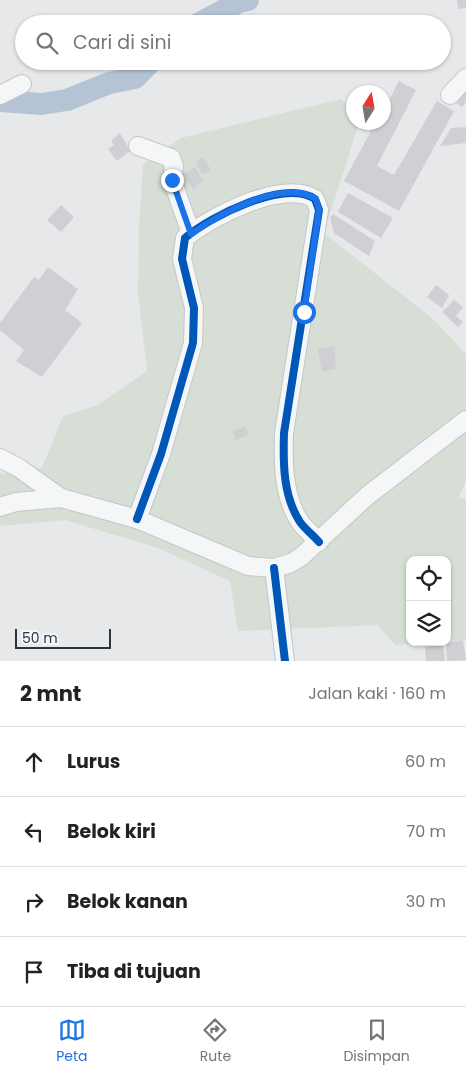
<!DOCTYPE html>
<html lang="id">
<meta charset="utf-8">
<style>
body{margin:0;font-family:Poppins,sans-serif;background:#f2f2f2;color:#222}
.controls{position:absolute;right:15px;bottom:15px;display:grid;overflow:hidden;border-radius:10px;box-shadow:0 1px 4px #0004}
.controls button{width:45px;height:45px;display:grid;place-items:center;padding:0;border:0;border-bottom:1px solid #e0e0e0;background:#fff;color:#222;font:25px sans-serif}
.compass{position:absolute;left:346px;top:85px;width:45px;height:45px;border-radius:50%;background:#fff;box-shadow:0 1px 4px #0004;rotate:11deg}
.scale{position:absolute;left:15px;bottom:12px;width:96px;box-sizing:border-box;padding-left:5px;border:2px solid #2b3445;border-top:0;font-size:14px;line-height:18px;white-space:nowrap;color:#2b3445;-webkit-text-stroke:4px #f4f6f9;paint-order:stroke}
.stop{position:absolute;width:15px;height:15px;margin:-11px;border:4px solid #1a73e8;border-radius:50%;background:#fff}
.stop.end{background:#1a73e8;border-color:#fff;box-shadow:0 1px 5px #0008}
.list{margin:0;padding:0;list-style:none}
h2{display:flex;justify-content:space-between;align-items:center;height:65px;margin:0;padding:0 20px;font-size:21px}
h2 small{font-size:16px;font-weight:400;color:#767676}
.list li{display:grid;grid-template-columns:32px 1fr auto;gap:15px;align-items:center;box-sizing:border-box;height:70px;padding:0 20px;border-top:1px solid #e0e0e0}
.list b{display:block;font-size:19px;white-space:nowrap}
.list em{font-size:16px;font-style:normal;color:#767676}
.icon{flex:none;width:28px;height:28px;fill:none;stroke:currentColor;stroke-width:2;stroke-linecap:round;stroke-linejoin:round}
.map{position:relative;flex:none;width:466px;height:661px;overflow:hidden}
.search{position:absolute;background:#fff;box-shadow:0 1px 4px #0004;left:15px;right:15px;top:15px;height:55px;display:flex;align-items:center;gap:12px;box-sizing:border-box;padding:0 18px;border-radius:28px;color:#767676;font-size:19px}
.sheet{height:345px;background:#fff}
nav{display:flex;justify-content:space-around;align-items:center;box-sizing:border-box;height:70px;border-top:1px solid #e0e0e0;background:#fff;font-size:14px;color:#767676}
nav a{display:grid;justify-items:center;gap:2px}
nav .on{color:#1a73e8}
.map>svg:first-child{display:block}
</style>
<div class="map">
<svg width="466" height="661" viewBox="0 0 466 661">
<rect width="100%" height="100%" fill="#e6e8ea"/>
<polygon fill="#d6ded6" points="341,99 353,110 354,122 359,123 324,233 433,319 466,354 466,480 459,497 466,500 466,640 447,641 447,560 410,560 410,642 434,642 395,645 378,625 238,631 230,581 158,548 65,520 0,526 0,474 42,468 63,416 98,405 147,371 138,292 139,225 143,165 181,138"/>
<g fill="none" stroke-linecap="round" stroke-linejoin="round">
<g stroke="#b4c4d5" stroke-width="22">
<polyline points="198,24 239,2 248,0"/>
<polyline points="0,101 41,104 67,100 109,83 135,78 152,61"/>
</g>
</g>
<g fill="#ced0d3">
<polygon points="457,0 466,0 466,8 458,9"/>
<polygon points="399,81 416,90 377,166 394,175 437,101 454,111 399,211 344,181 376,122 384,122 384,110"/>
<polygon points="466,88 466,102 462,107 455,102"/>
<polygon points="466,127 466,143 440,146 451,128"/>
<polygon points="120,133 130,151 117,161 108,149 114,145 111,141"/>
<polygon points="203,157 211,170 203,175 195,162"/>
<polygon points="195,167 203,181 193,189 183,174"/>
<polygon points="348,193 393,218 381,238 338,212"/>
<polygon points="61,205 74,217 61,232 47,220"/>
<polygon points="333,214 375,241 369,256 334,233 330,218"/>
<polygon points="48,267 78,289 65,310 82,323 42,377 16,361 24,350 0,330 0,323 34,277 39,280"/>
<polygon points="436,285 449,295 442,308 427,297"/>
<polygon points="454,300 463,307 456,316 463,322 458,327 442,312"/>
<polygon points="334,346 336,369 322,372 318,349"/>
<polygon points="245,426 249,435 235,440 233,431"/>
<polygon points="463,640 466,660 447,661 446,643"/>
<polygon points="443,644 445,661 426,661 425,647"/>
</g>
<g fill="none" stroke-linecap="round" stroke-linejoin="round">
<g stroke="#c4c6c8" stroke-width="20">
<g id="minor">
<polyline points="0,95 22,84"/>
<polyline points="450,95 466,78"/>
<polyline points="138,146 171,158 174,166 172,180 191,233"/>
<polyline points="0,458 19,468 61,498"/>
<polyline points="0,507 16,502 61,498 137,519 248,566 274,568 291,563 302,556 367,496 466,420"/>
<path d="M137,519L161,454L193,343L194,308L182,259L185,238C211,216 284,179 315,199L319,210L284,433C283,463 283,496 300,522C305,529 313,535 319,542"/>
<polyline points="274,568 285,661"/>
</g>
</g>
<use href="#minor" stroke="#f5f6f7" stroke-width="18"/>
<g stroke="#f4f6f9" stroke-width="11">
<g id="cycleway">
<path d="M137,519L161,454L193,343L194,308L182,259L185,238C211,216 284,179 315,199L319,210L284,433C283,463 283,496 300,522C305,529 313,535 319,542"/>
<polyline points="274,568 285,661"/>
</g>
</g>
<use href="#cycleway" stroke="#0057b8" stroke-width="8"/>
</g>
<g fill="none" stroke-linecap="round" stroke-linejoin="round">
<path stroke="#1a73e8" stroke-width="6" d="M172,180L191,234C220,214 283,178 316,199L319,210L304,312"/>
</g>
</svg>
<div class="controls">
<button><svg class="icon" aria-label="locate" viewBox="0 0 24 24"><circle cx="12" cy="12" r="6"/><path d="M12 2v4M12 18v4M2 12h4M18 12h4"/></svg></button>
<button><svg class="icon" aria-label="layers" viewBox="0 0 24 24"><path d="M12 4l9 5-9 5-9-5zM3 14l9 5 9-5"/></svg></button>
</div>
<svg class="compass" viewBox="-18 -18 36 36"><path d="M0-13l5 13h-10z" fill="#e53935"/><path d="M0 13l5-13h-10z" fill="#767676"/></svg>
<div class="scale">50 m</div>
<div class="stop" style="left:304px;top:312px"></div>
<div class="stop end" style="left:172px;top:180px"></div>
<div class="search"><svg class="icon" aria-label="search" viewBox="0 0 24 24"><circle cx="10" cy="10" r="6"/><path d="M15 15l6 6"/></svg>Cari di sini</div>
</div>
<section class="sheet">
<h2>2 mnt<small>Jalan kaki · 160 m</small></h2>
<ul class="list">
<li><svg class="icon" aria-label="ahead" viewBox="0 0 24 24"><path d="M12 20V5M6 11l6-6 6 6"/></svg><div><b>Lurus</b></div><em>60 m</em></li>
<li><svg class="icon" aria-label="left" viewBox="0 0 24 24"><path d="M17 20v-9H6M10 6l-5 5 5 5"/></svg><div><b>Belok kiri</b></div><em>70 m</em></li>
<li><svg class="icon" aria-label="right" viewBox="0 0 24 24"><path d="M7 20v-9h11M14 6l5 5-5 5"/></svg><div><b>Belok kanan</b></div><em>30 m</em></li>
<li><svg class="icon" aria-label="arrive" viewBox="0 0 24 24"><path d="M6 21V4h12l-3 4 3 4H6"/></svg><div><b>Tiba di tujuan</b></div></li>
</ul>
</section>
<nav>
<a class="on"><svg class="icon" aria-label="map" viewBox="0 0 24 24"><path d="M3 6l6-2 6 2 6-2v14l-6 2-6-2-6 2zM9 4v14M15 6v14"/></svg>Peta</a>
<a><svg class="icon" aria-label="directions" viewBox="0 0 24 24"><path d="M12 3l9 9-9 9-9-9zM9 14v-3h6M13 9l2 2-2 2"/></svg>Rute</a>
<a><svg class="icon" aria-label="saved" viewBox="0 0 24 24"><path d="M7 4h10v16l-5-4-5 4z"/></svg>Disimpan</a>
</nav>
